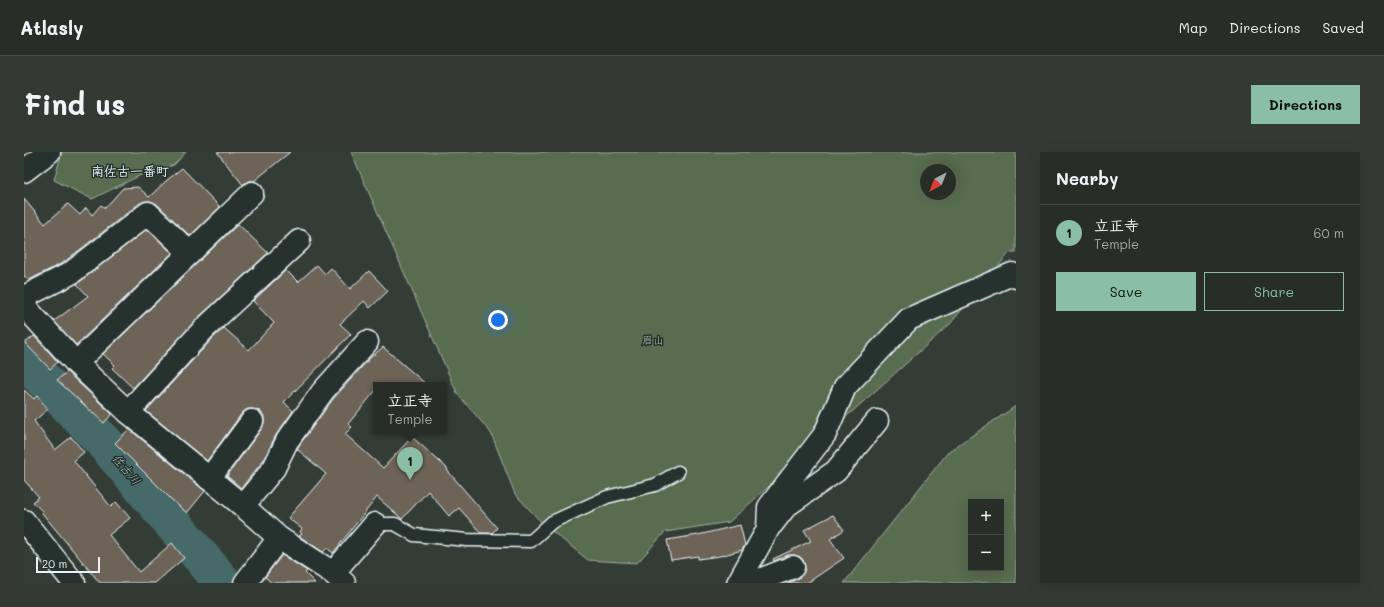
<!DOCTYPE html>
<meta charset="utf-8">
<style>
body{margin:0;font-family:Mali,"Klee One",sans-serif;background:#333a34;color:#f1f3f6}
.controls{position:absolute;right:12px;bottom:12px;display:grid;overflow:hidden;border-radius:0px;box-shadow:0 4px 16px #0002}
.controls button{width:36px;height:36px;display:grid;place-items:center;padding:0;border:0;border-bottom:1px solid #434a45;background:#272e28;color:#f1f3f6;font:20px sans-serif}
.compass{position:absolute;left:896px;top:12px;width:36px;height:36px;border-radius:50%;background:#272e28;box-shadow:0 4px 16px #0002;rotate:222deg}
.scale{position:absolute;left:12px;bottom:10px;width:64px;box-sizing:border-box;padding-left:4px;border:2px solid #e8f1f8;border-top:0;font-size:11px;line-height:14px;white-space:nowrap;color:#e8f1f8;-webkit-text-stroke:3px #26332d;paint-order:stroke}
.you{position:absolute;left:474px;top:168px;width:14px;height:14px;margin:-10px;border:3px solid #fff;border-radius:50%;background:#1a73e8;box-shadow:0 0 0 6px #1a73e833}
.badge{display:grid;place-items:center;width:26px;height:26px;border-radius:50%;background:#8abfa5;color:#111;font-size:13px;font-weight:700}
.pin{position:absolute;translate:-50% -33px;filter:drop-shadow(0 1px 2px #0008)}
.pin::after{content:'';position:absolute;top:21px;width:14px;height:12px;background:inherit;clip-path:polygon(0 0,100% 0,50% 100%)}
.popup{position:absolute;left:349px;top:230px;width:74px;height:52px;box-sizing:border-box;display:grid;place-content:center;border-radius:0px;background:#272e28;filter:drop-shadow(0 1px 3px #0005);font-size:13px;white-space:nowrap;color:#a4a8a8}
.popup b{font-size:15px;color:#f1f3f6}
.popup::after{content:'';position:absolute;left:50%;top:100%;margin-left:-8px;border:8px solid transparent;border-top-color:#272e28}
.list{margin:0;padding:0;list-style:none}
h2{display:flex;justify-content:space-between;align-items:center;height:52px;margin:0;padding:0 16px;font-size:17px}
h2 small{font-size:13px;font-weight:400;color:#a4a8a8}
.list li{display:grid;grid-template-columns:26px 1fr auto;gap:12px;align-items:center;box-sizing:border-box;height:56px;padding:0 16px;border-top:1px solid #434a45}
.list b{display:block;font-size:15px;white-space:nowrap}
.list p{margin:0;font-size:13px;white-space:nowrap;color:#a4a8a8}
.list em{font-size:13px;font-style:normal;color:#a4a8a8}
.actions{display:flex;gap:8px;padding:12px 16px}
.actions a{flex:1;padding:9px 0;border:1px solid #8abfa5;border-radius:0px;text-align:center;font-size:14px;color:#8abfa5}
.actions .main{background:#8abfa5;color:#111}
.map{position:relative;flex:none;width:992px;height:431px;overflow:hidden;border-radius:0px}
header{display:flex;align-items:center;gap:24px;box-sizing:border-box;height:56px;padding:0 20px;background:#272e28;border-bottom:1px solid #434a45}
header strong{font-size:19px}
nav{display:flex;gap:22px;margin-inline-start:auto;font-size:14px}
.intro{display:flex;align-items:center;justify-content:space-between;box-sizing:border-box;height:96px;padding:0 24px}
h1{margin:0;font-size:28px}
.button{padding:10px 18px;border-radius:0px;background:#8abfa5;color:#111;font-size:14px;font-weight:700}
main{display:flex;gap:24px;padding:0 24px}
aside{flex:1;background:#272e28;border-radius:0px;box-shadow:0 4px 16px #0002}
.map>svg:first-child{display:block}
</style>
<header>
<strong>Atlasly</strong>
<nav><a>Map</a><a>Directions</a><a>Saved</a></nav>
</header>
<div class="intro"><h1>Find us</h1><a class="button">Directions</a></div>
<main>
<div class="map">
<svg width="992" height="431" viewBox="0 0 992 431">
<rect width="100%" height="100%" fill="#343d35"/>
<filter id="ink" filterUnits="userSpaceOnUse"><feTurbulence type="fractalNoise" baseFrequency=".025" numOctaves="2"/><feDisplacementMap in="SourceGraphic" scale="8" xChannelSelector="R" yChannelSelector="G"/><feConvolveMatrix kernelMatrix="1 2 1 2 8 2 1 2 1" color-interpolation-filters="sRGB"/></filter>
<g filter="url(#ink)">
<g fill="#586c4f" stroke="#a0aea4" fill-rule="evenodd">
<polygon points="38,0 162,0 150,13 119,22 68,47 30,28"/>
<path d="M327,0H992V100H986L926,172L705,370L641,380L613,411L564,408L519,372L491,342L467,281L433,241ZM902,18H926V42H902Z"/>
<path d="M992,254V431H820L925,299ZM947,350H977V416H947Z"/>
</g>
<g fill="none" stroke-linecap="round" stroke-linejoin="round">
<polyline stroke="#456a69" stroke-width="38" points="0,208 79,289 199,431"/>
</g>
<g fill="#6d6456" stroke="#e8f1f8">
<polygon points="193,0 266,0 230,29 225,29 219,33"/>
<polygon points="158,16 196,55 166,84 133,52 127,49 121,49 116,51 40,110 5,128 0,124 0,47 21,72 44,52 56,63 62,56 68,63 77,53 81,56 99,36 114,35 125,45 142,29"/>
<polygon points="214,72 244,101 171,169 109,236 88,216 91,213 79,202"/>
<polygon points="123,77 148,101 52,193 30,169 64,144 53,132"/>
<polygon points="293,113 301,122 307,116 326,137 345,119 364,139 346,156 340,149 316,172 327,182 260,250 269,259 252,283 239,309 217,336 203,324 238,276 240,271 240,264 236,259 229,257 223,257 218,261 183,309 122,259 189,186 200,176 225,198 250,171 229,149 262,118 274,130"/>
<polygon points="10,184 34,210 26,217 1,191"/>
<polygon points="359,195 403,233 352,233 352,238 324,272 328,275 321,282 359,316 388,285 424,317 423,318 473,376 468,381 457,381 435,356 425,364 404,339 378,367 353,345 309,401 303,396 299,400 275,384 278,382 276,380 278,377 264,366 302,322 273,297 274,295 309,247 346,206"/>
<polygon points="43,220 88,262 80,271 33,228"/>
<polygon points="0,238 10,247 13,244 24,257 10,269 31,298 47,285 60,300 50,309 87,355 92,350 106,366 85,383 115,420 148,391 160,406 131,431 76,431 18,361 19,360 9,350 15,345 0,328"/>
<polygon points="105,277 181,339 163,361 147,347 91,291"/>
<polygon points="809,363 820,378 806,387 820,406 783,431 762,431 774,427 778,423 781,417 780,410 776,405 770,403 764,403 750,409 749,407 787,389 780,378"/>
<polygon points="716,373 721,393 718,398 696,404 674,407 674,404 647,408 643,388 674,383"/>
<polygon points="258,403 283,419 281,421 291,431 248,431 241,425"/>
</g>
<g fill="none" stroke-linecap="round" stroke-linejoin="round">
<g stroke="#e8f1f8" stroke-width="15">
<polyline id="service" points="351,372 371,372 390,383 443,388 507,389 528,370 583,345 631,333 654,320"/>
</g>
<g stroke="#e8f1f8" stroke-width="25">
<g id="minor">
<polyline points="0,19 25,0"/>
<polyline points="0,145 47,121 124,61 166,101"/>
<polyline points="0,154 52,211 104,260 219,354 255,386 309,421 320,431"/>
<polyline points="52,211 228,41"/>
<polyline points="104,260 180,177 275,89"/>
<polyline points="185,327 228,269"/>
<polyline points="219,354 250,316 263,289 299,239 343,190"/>
<polyline points="748,372 762,354 812,319 853,269"/>
<polyline points="309,421 351,372"/>
<polyline points="221,431 255,386"/>
<polyline points="714,431 744,377 745,355 801,282 821,235 885,167 988,122 992,125"/>
<polyline points="728,431 769,415"/>
</g>
</g>
<g stroke="#e8f1f8" stroke-width="25">
<polyline id="tertiary" points="0,369 50,431"/>
</g>
<use href="#service" stroke="#26332d" stroke-width="12"/>
<use href="#minor" stroke="#26332d" stroke-width="22"/>
<use href="#tertiary" stroke="#26332d" stroke-width="22"/>
</g>
</g>
<g text-anchor="middle" dominant-baseline="central" stroke-width="3" stroke-linejoin="round" paint-order="stroke">
<g font-size="11" fill="#aebcb4" stroke="#26332d">
<text x="629" y="187">眉山</text>
</g>
<g font-size="12" font-style="italic" fill="#a7bbbf" stroke="#26332d">
<text transform="translate(103 317) rotate(50)">佐古川</text>
</g>
<g font-size="13" font-weight="bold" fill="#e8f1f8" stroke="#26332d">
<text x="106" y="18">南佐古一番町</text>
</g>
</g>
</svg>
<div class="controls">
<button>+</button>
<button>−</button>
</div>
<svg class="compass" viewBox="-18 -18 36 36"><path d="M0-13l5 13h-10z" fill="#e53935"/><path d="M0 13l5-13h-10z" fill="#a4a8a8"/></svg>
<div class="scale">20 m</div>
<div class="you"></div>
<div class="pin badge" style="left:386px;top:328px">1</div>
<div class="popup"><b>立正寺</b>Temple</div>
</div>
<aside>
<h2>Nearby<small></small></h2>
<ul class="list">
<li><span class="badge">1</span><div><b>立正寺</b><p>Temple</p></div><em>60 m</em></li>
</ul>
<div class="actions"><a class="main">Save</a><a>Share</a></div>
</aside>
</main>
